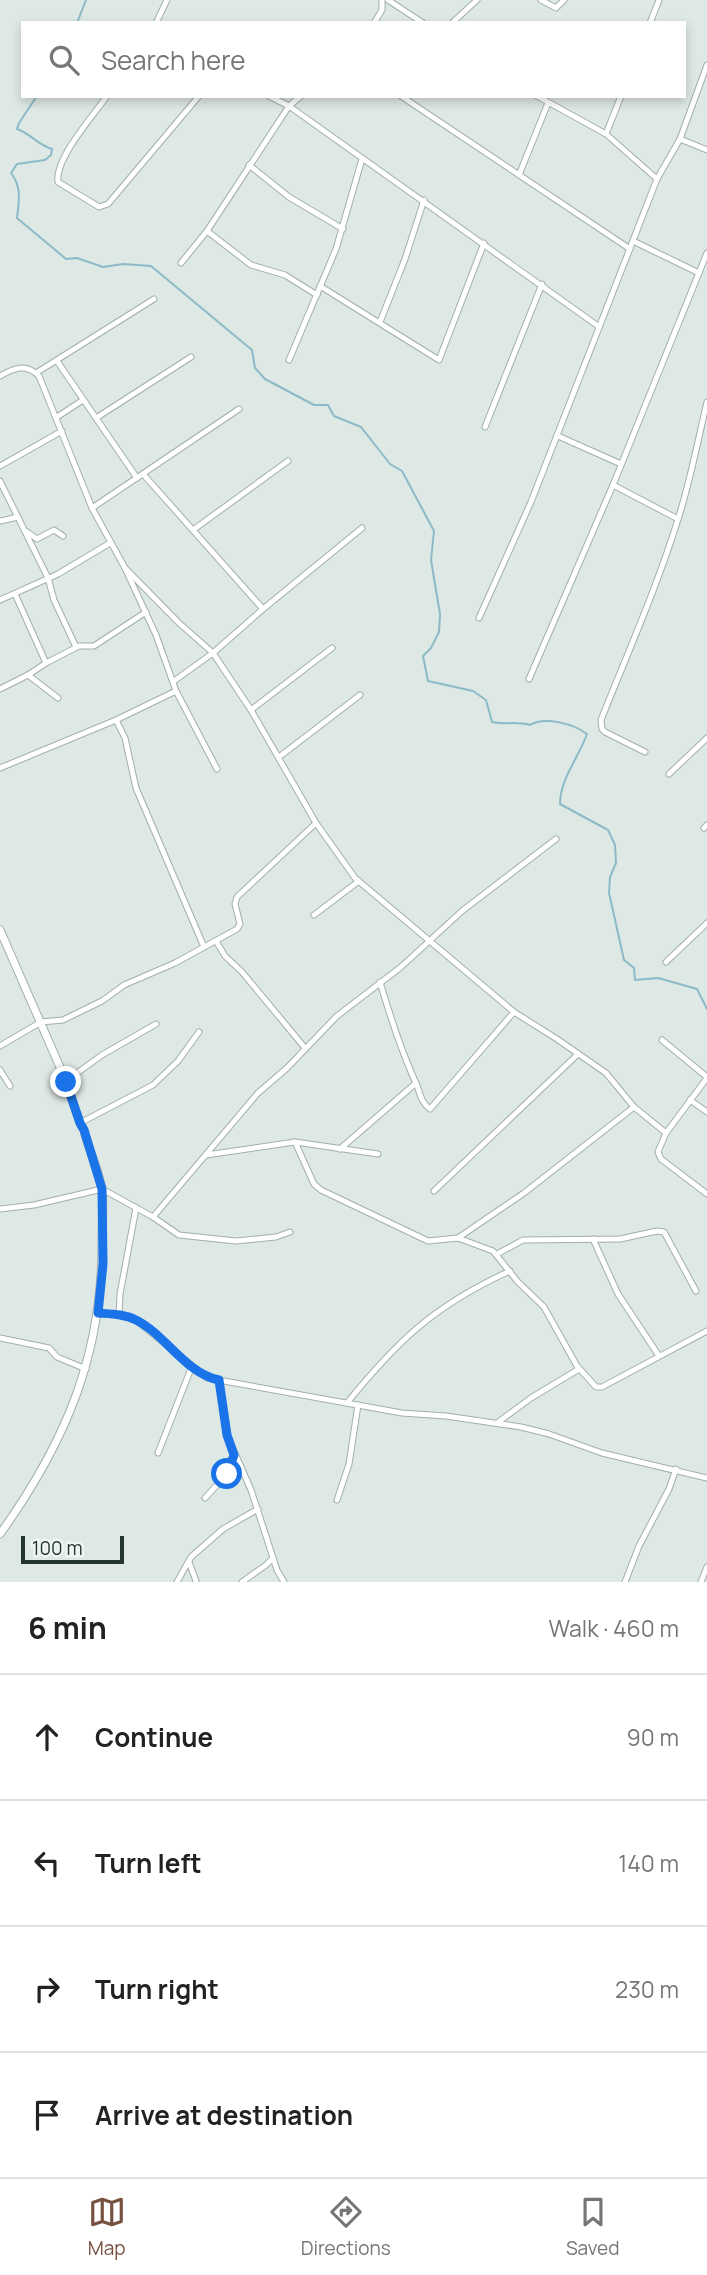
<!DOCTYPE html>
<meta charset="utf-8">
<style>
body{margin:0;font-family:Manrope,sans-serif;background:#f2f2f2;color:#222}
.scale{position:absolute;left:21px;bottom:18px;width:103px;box-sizing:border-box;padding-left:7px;border:4px solid #223531;border-top:0;font-size:19px;line-height:24px;white-space:nowrap;color:#223531;-webkit-text-stroke:5px #eef5f2;paint-order:stroke}
.stop{position:absolute;width:21px;height:21px;margin:-16px;border:5px solid #1a73e8;border-radius:50%;background:#fff}
.stop.end{background:#1a73e8;border-color:#fff;box-shadow:0 2px 7px #0008}
.list{margin:0;padding:0;list-style:none}
h2{display:flex;justify-content:space-between;align-items:center;height:91px;margin:0;padding:0 28px;font-size:30px}
h2 small{font-size:23px;font-weight:400;color:#767676}
.list li{display:grid;grid-template-columns:46px 1fr auto;gap:21px;align-items:center;box-sizing:border-box;height:126px;padding:0 28px;border-top:2px solid #e0e0e0}
.list b{display:block;font-size:26px;white-space:nowrap}
.list em{font-size:23px;font-style:normal;color:#767676}
.icon{flex:none;width:38px;height:38px;fill:none;stroke:currentColor;stroke-width:2;stroke-linecap:round;stroke-linejoin:round}
.map{position:relative;flex:none;width:707px;height:1582px;overflow:hidden}
.search{position:absolute;background:#fff;box-shadow:0 4px 10px #0003;left:21px;right:21px;top:21px;height:77px;display:flex;align-items:center;gap:18px;box-sizing:border-box;padding:0 24px;border-radius:0px;color:#767676;font-size:26px}
.sheet{height:595px;background:#fff}
nav{display:flex;justify-content:space-around;align-items:center;box-sizing:border-box;height:98px;border-top:2px solid #e0e0e0;background:#fff;font-size:19px;color:#767676}
nav a{display:grid;justify-items:center;gap:4px}
nav .on{color:#775140}
.map>svg:first-child{display:block}
</style>
<div class="map">
<svg width="707" height="1582" viewBox="0 0 707 1582">
<rect width="100%" height="100%" fill="#dee8e4"/>
<g fill="none" stroke-linecap="round" stroke-linejoin="round">
<g stroke="#8cbac7" stroke-width="2">
<polyline points="77,23 86,0"/>
<path d="M37,96L19,123L17,129C31,134 38,145 52,149L51,155L45,160L17,164L11,173C22,187 19,201 17,218L66,259L77,258L103,267L123,264L151,266L252,350L255,368L265,379L314,405H328L334,416L361,427L390,464L402,471L434,531L431,560L440,614L439,632L431,648L423,656L428,681L473,691L486,700L492,722C505,725 516,721 530,725C545,716 574,724 587,734C579,757 560,779 560,804L608,830L615,845L616,863L610,877L609,893L624,960L634,968L635,980L658,978L697,989L707,1009"/>
</g>
<g stroke="#a2afab" stroke-width="7">
<g id="minor">
<polyline points="388,0 423,23"/>
<polyline points="541,0 556,8 564,0"/>
<polyline points="156,23 167,0"/>
<polyline points="374,23 382,10 382,0"/>
<polyline points="452,23 477,0"/>
<polyline points="650,23 659,0"/>
<path d="M107,96C93,116 55,158 58,182L99,207L108,204L199,96"/>
<polyline points="269,96 289,106 598,326"/>
<polyline points="401,96 630,249"/>
<polyline points="537,96 606,134 657,179"/>
<polyline points="606,134 621,96"/>
<polyline points="680,139 707,150"/>
<polyline points="249,165 289,197 343,229"/>
<polyline points="519,175 548,103"/>
<polyline points="207,231 251,265 285,275 317,295"/>
<polyline points="633,241 699,273"/>
<polyline points="181,263 207,231 289,106 301,96"/>
<polyline points="320,286 439,360 484,243"/>
<polyline points="380,322 405,259 424,200"/>
<polyline points="289,360 336,249 362,159"/>
<polyline points="57,361 137,478"/>
<polyline points="36,373 154,299"/>
<path d="M0,376C14,368 26,363 39,376L92,508L125,568L156,635L176,691L217,769"/>
<polyline points="57,417 83,400"/>
<polyline points="96,418 191,357"/>
<polyline points="485,427 542,284"/>
<polyline points="558,436 621,464"/>
<polyline points="0,466 62,431"/>
<polyline points="143,474 263,609"/>
<polyline points="0,481 48,578 54,600 76,647"/>
<polyline points="613,485 678,519"/>
<polyline points="92,508 239,409"/>
<polyline points="0,521 18,517"/>
<polyline points="193,530 288,461"/>
<polyline points="27,532 37,539 54,530 63,536"/>
<polyline points="125,568 179,623 213,653 251,710 316,823 355,878 514,1012 557,1039 606,1073 634,1107 666,1133 658,1152 661,1159 707,1194"/>
<polyline points="15,594 46,663 28,675"/>
<polyline points="0,600 58,574 110,543"/>
<polyline points="479,618 531,502 657,179 680,139 707,65"/>
<polyline points="46,663 79,646 94,646 146,612"/>
<polyline points="529,679 613,485 707,253"/>
<polyline points="174,681 213,653 263,609 362,528"/>
<polyline points="0,689 28,675 58,698"/>
<polyline points="251,710 332,648"/>
<polyline points="116,720 125,738 136,788 204,947"/>
<path d="M645,752L605,732L602,729L601,720C628,652 658,585 679,516C691,478 698,440 707,402"/>
<polyline points="279,757 360,695"/>
<polyline points="0,768 116,720 176,691"/>
<polyline points="669,774 707,738"/>
<polyline points="704,828 707,825"/>
<polyline points="314,915 359,881"/>
<polyline points="216,941 225,956 242,972 305,1048"/>
<polyline points="666,962 707,923"/>
<path d="M380,982C390,1016 400,1048 415,1081C420,1091 420,1102 430,1109L514,1012"/>
<polyline points="662,1040 707,1077"/>
<polyline points="0,1046 41,1022 63,1020 102,1001 124,985 175,963 237,929 240,924 235,904 237,897 316,823"/>
<polyline points="0,1070 10,1086"/>
<polyline points="66,1081 102,1055 156,1024"/>
<polyline points="690,1100 707,1112"/>
<polyline points="80,1123 153,1085 178,1061 199,1032"/>
<polyline points="666,1133 707,1078"/>
<polyline points="295,1142 314,1184 321,1190 428,1241 458,1238 493,1251 518,1282 544,1307 577,1366 596,1387 602,1387 707,1331"/>
<polyline points="340,1149 416,1083"/>
<polyline points="206,1155 295,1142 378,1154"/>
<polyline points="434,1191 578,1054"/>
<polyline points="0,1209 34,1205 102,1189 153,1217 179,1235 236,1241 276,1237 290,1232"/>
<polyline points="153,1217 258,1093 287,1068 337,1016 401,967 462,911 556,839"/>
<polyline points="458,1238 524,1193 634,1107"/>
<polyline points="593,1239 618,1294 659,1356"/>
<polyline points="497,1254 523,1240 620,1239 657,1231 664,1232 696,1291"/>
<polyline points="98,1313 119,1315 136,1320 207,1378 402,1413 446,1416 521,1427 549,1434 602,1453 707,1478"/>
<polyline points="119,1315 120,1294 136,1208"/>
<polyline points="0,1338 49,1348 57,1357 86,1369"/>
<polyline points="219,1380 227,1435 251,1490 277,1570 284,1582"/>
<path d="M347,1403C398,1340 435,1305 510,1271"/>
<polyline points="497,1423 531,1398 579,1369"/>
<polyline points="158,1453 192,1366"/>
<polyline points="205,1498 227,1474 234,1455"/>
<polyline points="337,1500 349,1464 358,1405"/>
<polyline points="189,1562 196,1581"/>
<polyline points="177,1582 191,1557 223,1529 258,1509"/>
<polyline points="242,1582 266,1565 273,1558"/>
<polyline points="625,1582 639,1546 669,1489 676,1469"/>
<polyline points="701,1582 707,1567"/>
</g>
</g>
<g stroke="#a2afab" stroke-width="9">
<path id="tertiary" d="M0,930L66,1081L80,1123L84,1130C88,1150 100,1170 102,1191C104,1206 102,1223 102,1239C103,1354 66,1442 0,1534"/>
</g>
<use href="#minor" stroke="#fff" stroke-width="5"/>
<use href="#tertiary" stroke="#fff" stroke-width="7"/>
</g>
<g fill="none" stroke-linecap="round" stroke-linejoin="round">
<path stroke="#1a73e8" stroke-width="9" d="M66,1082L80,1123L84,1130L102,1189L103,1264L98,1313C111,1314 124,1314 136,1320C166,1335 185,1373 219,1380L227,1435L234,1455L227,1474"/>
</g>
</svg>
<div class="scale">100 m</div>
<div class="stop" style="left:227px;top:1474px"></div>
<div class="stop end" style="left:66px;top:1082px"></div>
<div class="search"><svg class="icon" aria-label="search" viewBox="0 0 24 24"><circle cx="10" cy="10" r="6"/><path d="M15 15l6 6"/></svg>Search here</div>
</div>
<section class="sheet">
<h2>6 min<small>Walk · 460 m</small></h2>
<ul class="list">
<li><svg class="icon" aria-label="ahead" viewBox="0 0 24 24"><path d="M12 20V5M6 11l6-6 6 6"/></svg><div><b>Continue</b></div><em>90 m</em></li>
<li><svg class="icon" aria-label="left" viewBox="0 0 24 24"><path d="M17 20v-9H6M10 6l-5 5 5 5"/></svg><div><b>Turn left</b></div><em>140 m</em></li>
<li><svg class="icon" aria-label="right" viewBox="0 0 24 24"><path d="M7 20v-9h11M14 6l5 5-5 5"/></svg><div><b>Turn right</b></div><em>230 m</em></li>
<li><svg class="icon" aria-label="arrive" viewBox="0 0 24 24"><path d="M6 21V4h12l-3 4 3 4H6"/></svg><div><b>Arrive at destination</b></div></li>
</ul>
</section>
<nav>
<a class="on"><svg class="icon" aria-label="map" viewBox="0 0 24 24"><path d="M3 6l6-2 6 2 6-2v14l-6 2-6-2-6 2zM9 4v14M15 6v14"/></svg>Map</a>
<a><svg class="icon" aria-label="directions" viewBox="0 0 24 24"><path d="M12 3l9 9-9 9-9-9zM9 14v-3h6M13 9l2 2-2 2"/></svg>Directions</a>
<a><svg class="icon" aria-label="saved" viewBox="0 0 24 24"><path d="M7 4h10v16l-5-4-5 4z"/></svg>Saved</a>
</nav>
